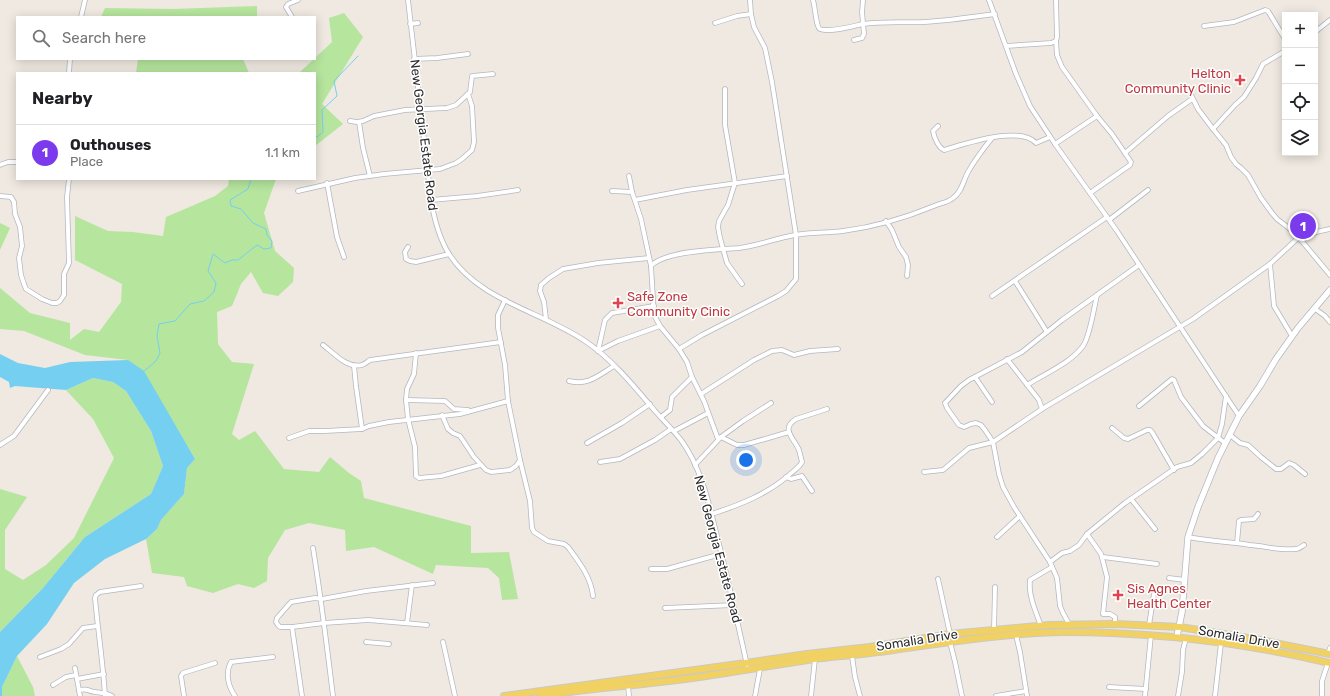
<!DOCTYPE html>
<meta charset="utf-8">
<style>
body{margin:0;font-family:Rubik,sans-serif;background:#f6f6f6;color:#202124}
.controls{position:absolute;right:12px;top:12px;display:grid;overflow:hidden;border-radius:0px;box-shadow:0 2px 10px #0003}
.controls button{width:36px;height:36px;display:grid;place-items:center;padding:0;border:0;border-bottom:1px solid #e0e0e0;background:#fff;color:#202124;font:20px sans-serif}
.you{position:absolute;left:746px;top:460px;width:14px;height:14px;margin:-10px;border:3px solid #fff;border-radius:50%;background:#1a73e8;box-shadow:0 0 0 6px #1a73e833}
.badge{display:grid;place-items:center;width:26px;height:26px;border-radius:50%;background:#7c3aed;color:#fff;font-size:13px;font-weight:700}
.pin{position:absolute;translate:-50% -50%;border:2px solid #fff;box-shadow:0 1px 4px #0006}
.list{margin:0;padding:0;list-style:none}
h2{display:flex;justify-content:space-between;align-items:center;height:52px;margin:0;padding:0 16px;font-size:17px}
h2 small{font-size:13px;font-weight:400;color:#757577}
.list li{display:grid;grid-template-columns:26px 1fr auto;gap:12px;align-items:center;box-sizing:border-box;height:56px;padding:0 16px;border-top:1px solid #e0e0e0}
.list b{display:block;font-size:15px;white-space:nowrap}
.list p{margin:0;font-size:13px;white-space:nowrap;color:#757577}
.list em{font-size:13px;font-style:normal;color:#757577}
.icon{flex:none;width:22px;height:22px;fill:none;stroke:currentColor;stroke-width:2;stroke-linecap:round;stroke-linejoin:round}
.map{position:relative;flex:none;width:1330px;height:696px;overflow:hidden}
.search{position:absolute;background:#fff;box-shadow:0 2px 10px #0003;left:16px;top:16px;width:300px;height:44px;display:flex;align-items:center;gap:10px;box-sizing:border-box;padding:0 14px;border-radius:0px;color:#757577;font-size:15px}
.panel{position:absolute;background:#fff;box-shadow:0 2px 10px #0003;left:16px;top:72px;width:300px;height:108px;border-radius:0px}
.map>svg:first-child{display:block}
</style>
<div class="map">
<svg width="1330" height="696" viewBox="0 0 1330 696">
<rect width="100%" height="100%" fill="#efe9e1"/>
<g fill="#b6e59e">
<polygon points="257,6 257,17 101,17 105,8 173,9"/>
<polygon points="344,13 363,37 322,104 343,124 315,146 315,73 299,73 332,42 329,18"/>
<polygon points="138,59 243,59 249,73 136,73"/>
<polygon points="229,179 276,179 264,213 275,251 294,268 293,282 278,296 263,293 251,272 241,284 232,306 217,312 218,344 232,362 254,364 232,434 239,440 255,431 284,469 319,472 330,457 349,473 361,481 364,498 471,526 471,553 509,552 518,599 502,600 499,578 488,568 436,565 433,574 374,547 346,551 345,530 309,523 285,530 268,558 267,581 254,588 238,584 213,593 187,586 184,577 152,573 146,539 157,529 161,520 184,494 187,468 195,459 166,410 128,360 85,355 24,331 0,329 0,288 30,313 70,323 70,340 84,329 99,332 121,302 122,284 75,260 75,216 108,231 133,232 163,236 166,217 215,196 228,186"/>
<polygon points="0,223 10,228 0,250"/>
<polygon points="93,378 113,382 126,391 151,431 163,466 151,494 85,537 43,588 0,632 0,489 27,497 5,530 5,569 23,580 46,565 74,538 114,458 93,419 66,390"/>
<polygon points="17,656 33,687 35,696 2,696 2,687"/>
</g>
<polygon fill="#75cff0" points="0,354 18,363 45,368 70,362 128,360 144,371 195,459 187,468 184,494 161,520 157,529 146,539 105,559 74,583 47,624 17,656 2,687 2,696 0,696 0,632 43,588 85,537 151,494 163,466 151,431 126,391 113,382 93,378 66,390 15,386 10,388 9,382 0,377"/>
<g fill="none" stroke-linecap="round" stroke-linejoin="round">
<g stroke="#75cff0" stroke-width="1">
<polyline points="315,135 317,137 323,132 322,110 337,96 334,81 358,56"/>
<polyline points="143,372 156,361 160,353 157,336 159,324 175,321 190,304 204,301 214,292 216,283 208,271 213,254 225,263 232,260 238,260 257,245 264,249 271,248 272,241 267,235 266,229 253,223 241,209 231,206 230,200 248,189 251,179"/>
</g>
<g stroke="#b4b7c1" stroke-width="5.5">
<g id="street">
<path d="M408,0L431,200C434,218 439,238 449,254C479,301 541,311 585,341C612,359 634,386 655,411C664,421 673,430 681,440C703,470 710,509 719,544C729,584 738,624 747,665"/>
<path d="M813,0C815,6 816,27 820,29C829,33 853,26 863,24C883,21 903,23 924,22C948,21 971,17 995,14"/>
<polyline points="989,0 1016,74 1030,106 1055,144 1117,231 1239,416"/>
<polyline points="81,17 85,0"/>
<polyline points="292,17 286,7 288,4 298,0"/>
<polyline points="715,23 737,16 751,14"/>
<polyline points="410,24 418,23"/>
<polyline points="1204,26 1234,22 1265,10 1268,11 1285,39"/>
<polyline points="1315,32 1330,20"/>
<polyline points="854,40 862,38 864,34 862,12 863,0"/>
<polyline points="1056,41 1057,55 1062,67 1097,116 1112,134 1131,162 1130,165 1090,193"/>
<polyline points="1006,46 1051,43 1056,41 1057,37 1056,0"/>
<polyline points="414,59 437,58 468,54"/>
<polyline points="69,73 70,59"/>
<polyline points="725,89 725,125 735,183 728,205 719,221 718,227 720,238 727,263 742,284"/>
<polyline points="1191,95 1198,109 1213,129 1226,145 1231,157 1236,164 1241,168 1248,175 1261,198 1272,213 1277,219 1294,232 1298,238 1301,240 1316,232 1330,229"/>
<polyline points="350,121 357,122 363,121 374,116 405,110 447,108 456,105 470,92 472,76 493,74"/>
<polyline points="359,122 363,148 370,176"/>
<path d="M938,126L933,131C934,138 939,148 944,150C965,144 1019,125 1036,143L1050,137"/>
<polyline points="1213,129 1235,105 1244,97 1256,78 1263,64 1285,51"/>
<polyline points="1055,144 1097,116"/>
<polyline points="1125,153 1168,116 1192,99"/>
<polyline points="0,165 8,162 17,162"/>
<polyline points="629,176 632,192 641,219 651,266 654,315 660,326 679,349 687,362 692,377 704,401 718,439"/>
<polyline points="327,183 337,237 344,257"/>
<polyline points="298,191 355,178 384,174 440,169 456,163 462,159 472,150 474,142 472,106 468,94"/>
<polyline points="612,191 632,192"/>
<polyline points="0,196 11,197 14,202 15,214 20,227 22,246 19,258 21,275 24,284 26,289 42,299 52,303 57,303 60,301 64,295 64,274 69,263 67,197 69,179"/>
<polyline points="431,200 477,196 518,190"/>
<polyline points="635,200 687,190 787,176"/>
<polyline points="1109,220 1148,190"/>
<polyline points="886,221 892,230 899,247 906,257 908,265 907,276"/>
<polyline points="1301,240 1330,275"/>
<polyline points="408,247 405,252 406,259 410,261 416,262 449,254"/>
<polyline points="1270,264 1274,306 1292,336"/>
<path d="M651,266C664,251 719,249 739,248C758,246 776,238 795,235C811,232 827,233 843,231C874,227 905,218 934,206C940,203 947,203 953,198C962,192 963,181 968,172C975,160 983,149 992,138"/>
<polyline points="1015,281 1047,332"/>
<polyline points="992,296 1107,217"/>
<path d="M505,300L498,315V328L505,365L508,401L520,460L530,501L532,528L534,532L548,541L564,544L568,547C579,562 591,577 593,596"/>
<polyline points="1314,308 1325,316 1330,322"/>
<polyline points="546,319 544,302 540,291 541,285 549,278 563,269 598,263 649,258"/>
<path d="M323,345C334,353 347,369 362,365C365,364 367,362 370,360L501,342"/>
<polyline points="679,349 702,335 778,296 786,291 796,279 796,235 772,82 765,48 754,27 751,14 750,0"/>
<polyline points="598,351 605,320 612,313 654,306"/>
<polyline points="598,351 618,341 660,326"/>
<polyline points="416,353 414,374 407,389 406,400 408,419 415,447 416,476 419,478 441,476 480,465"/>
<polyline points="1007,359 1039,400 1042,409"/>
<polyline points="354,366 356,386 362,429"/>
<polyline points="975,377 992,402"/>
<path d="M569,381C588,386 599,375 614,366"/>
<path d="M1027,385C1044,374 1071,363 1083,346C1090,336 1094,308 1097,295"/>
<polyline points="701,394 754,360 772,351 782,350 794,355 810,351 838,349"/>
<polyline points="406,400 445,401 454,409 468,410"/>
<polyline points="1139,406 1172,379 1174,380 1181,397 1203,426 1225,443"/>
<polyline points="442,415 448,429 453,433 460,436 474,457 486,470 491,472 510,470 516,466 520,460"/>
<polyline points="661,417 670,410 672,397 692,377"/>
<polyline points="1112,428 1124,438 1128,439 1147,430 1150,430 1152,432 1174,470"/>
<polyline points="674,431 708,413"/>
<polyline points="1230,435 1240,443 1248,445 1261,457 1276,469 1281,469 1289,463 1294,465 1305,474"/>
<polyline points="721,437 737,445 744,445 789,432"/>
<polyline points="289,438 309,431 325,431 362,429 369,426 389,422 460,414 508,401"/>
<polyline points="587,443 622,423 650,404"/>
<polyline points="0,445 14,436 48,390"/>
<polyline points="600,462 620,459 655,440 671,429"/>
<polyline points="695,465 721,437 743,421 771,403"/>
<polyline points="924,472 943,470 969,448 993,442 1042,409 1193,319 1270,264 1298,238"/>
<polyline points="786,477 791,479 802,476 812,491"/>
<polyline points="1131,499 1155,529"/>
<path d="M712,514C739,505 766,495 789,475C793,471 799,468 802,462C801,458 800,454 799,450C794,438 780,429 796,419L827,409"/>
<polyline points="1087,534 1101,554 1107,577 1103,614 1110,614 1115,617 1115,624"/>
<polyline points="997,537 1020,516"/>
<path d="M1188,537C1209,541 1229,542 1250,545C1265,546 1281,551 1296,549C1299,549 1301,547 1304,545"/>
<polyline points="1237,543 1239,521 1241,520 1254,519 1258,514"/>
<path d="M313,548C321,597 327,647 333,696"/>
<polyline points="1103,557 1157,564"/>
<polyline points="1050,562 1062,553 1070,551 1079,545 1087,534 1125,503 1177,467 1191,463 1202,454 1218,438 1222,424 1226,396"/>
<polyline points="651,569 667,569 721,554"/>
<polyline points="1169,578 1185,580"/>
<polyline points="938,579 950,634"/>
<polyline points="665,608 734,605"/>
<polyline points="407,623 412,585"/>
<polyline points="1069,624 1063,613 1060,606 1057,578 1050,562 1014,507 1003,487 999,474 993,442 985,430 981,425 976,423 971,424 964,427 959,425 947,408 945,403 961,386 969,380 1022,352 1062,320 1139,265"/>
<polyline points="427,625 368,620 324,623 292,627 280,627 278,625 276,622 277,618 291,602 315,598 322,599 366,591 433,583"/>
<polyline points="1149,625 1154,594"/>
<path d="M1041,626C1036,612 1028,595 1030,580L1052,567"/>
<polyline points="292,627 302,696"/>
<polyline points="994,629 995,587"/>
<polyline points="1016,635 1020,652 1027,696"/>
<polyline points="366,642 389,644"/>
<polyline points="443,642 455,696"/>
<polyline points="950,642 955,662 962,696"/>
<polyline points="1328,654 1330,648"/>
<polyline points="852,656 855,677 860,696"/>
<polyline points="40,657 61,649 69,644 83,628 97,626"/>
<polyline points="75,668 80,696"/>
<polyline points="77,679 104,674"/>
<polyline points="53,685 66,677 76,675"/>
<polyline points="628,686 629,696"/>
<polyline points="1109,687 1146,689"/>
<path d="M79,690C89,688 87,691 95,692C101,693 106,693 112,696"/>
<path d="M105,696C103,663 98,631 95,598L96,595L100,592L141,586"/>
<polyline points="184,696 181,676 183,673 215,663"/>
<path d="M235,696C228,686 225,673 231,662L273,657"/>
<polyline points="755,696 760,669"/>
<polyline points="811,696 815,659"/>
<polyline points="996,696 1026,691"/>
<polyline points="1145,696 1151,635"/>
<polyline points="1178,696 1182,672 1183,650 1186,638"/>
<polyline points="1215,696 1221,643"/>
<polyline points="1322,696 1322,681 1328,663"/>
</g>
</g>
<g stroke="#b4b7c1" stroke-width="7">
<polyline id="secondary" points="1177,636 1182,612 1188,537 1198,507 1218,458 1239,416 1260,386 1276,359 1298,328 1330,290"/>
</g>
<g stroke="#c9c9c9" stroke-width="8">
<g id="primary">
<polyline points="504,696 746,663 807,654 870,647 950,634 1049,625 1115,624 1180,627 1260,640 1330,654"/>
<path d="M540,696C599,687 660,684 719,674C750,669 782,664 814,659C840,656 867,654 893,650C950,642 1007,633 1064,632C1155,632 1242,642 1330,663"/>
</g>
</g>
<use href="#street" stroke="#fff" stroke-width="4"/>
<use href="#secondary" stroke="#fff" stroke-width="5.5"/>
<use href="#primary" stroke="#f2d163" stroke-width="6"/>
</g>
<g fill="#e0444e" stroke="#fff" stroke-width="1.5">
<path d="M1238 74h4v4h4v4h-4v4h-4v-4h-4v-4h4z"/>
<path d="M616 297h4v4h4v4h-4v4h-4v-4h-4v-4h4z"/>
<path d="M1116 589h4v4h4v4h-4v4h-4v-4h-4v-4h4z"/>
</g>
<g text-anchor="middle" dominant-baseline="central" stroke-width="3" stroke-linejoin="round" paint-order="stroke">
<g font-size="13" fill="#be3a42" stroke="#fff" text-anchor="start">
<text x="1231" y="73" text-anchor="end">Helton<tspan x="1231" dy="15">Community Clinic</tspan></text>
<text x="627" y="296">Safe Zone<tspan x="627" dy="15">Community Cinic</tspan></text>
<text x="1127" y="588">Sis Agnes<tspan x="1127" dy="15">Health Center</tspan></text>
</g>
<g font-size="13" fill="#2e2e2e" stroke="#fff">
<text transform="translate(424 135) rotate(83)">New Georgia Estate Road</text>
<text transform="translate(718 549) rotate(75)">New Georgia Estate Road</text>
<text transform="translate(1239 637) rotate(10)">Somalia Drive</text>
<text transform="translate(917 640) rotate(-9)">Somalia Drive</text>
</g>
</g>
</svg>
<div class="controls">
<button>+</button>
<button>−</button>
<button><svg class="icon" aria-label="locate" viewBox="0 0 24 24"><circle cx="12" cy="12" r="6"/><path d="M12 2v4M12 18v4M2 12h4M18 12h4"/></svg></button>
<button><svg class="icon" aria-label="layers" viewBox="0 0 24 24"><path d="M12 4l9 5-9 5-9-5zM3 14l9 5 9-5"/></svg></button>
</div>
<div class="you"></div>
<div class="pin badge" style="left:1303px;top:226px">1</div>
<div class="search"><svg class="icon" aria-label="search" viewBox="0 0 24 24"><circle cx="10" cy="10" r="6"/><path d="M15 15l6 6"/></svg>Search here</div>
<section class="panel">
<h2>Nearby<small></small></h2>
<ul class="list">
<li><span class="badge">1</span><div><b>Outhouses</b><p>Place</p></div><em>1.1 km</em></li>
</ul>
</section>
</div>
